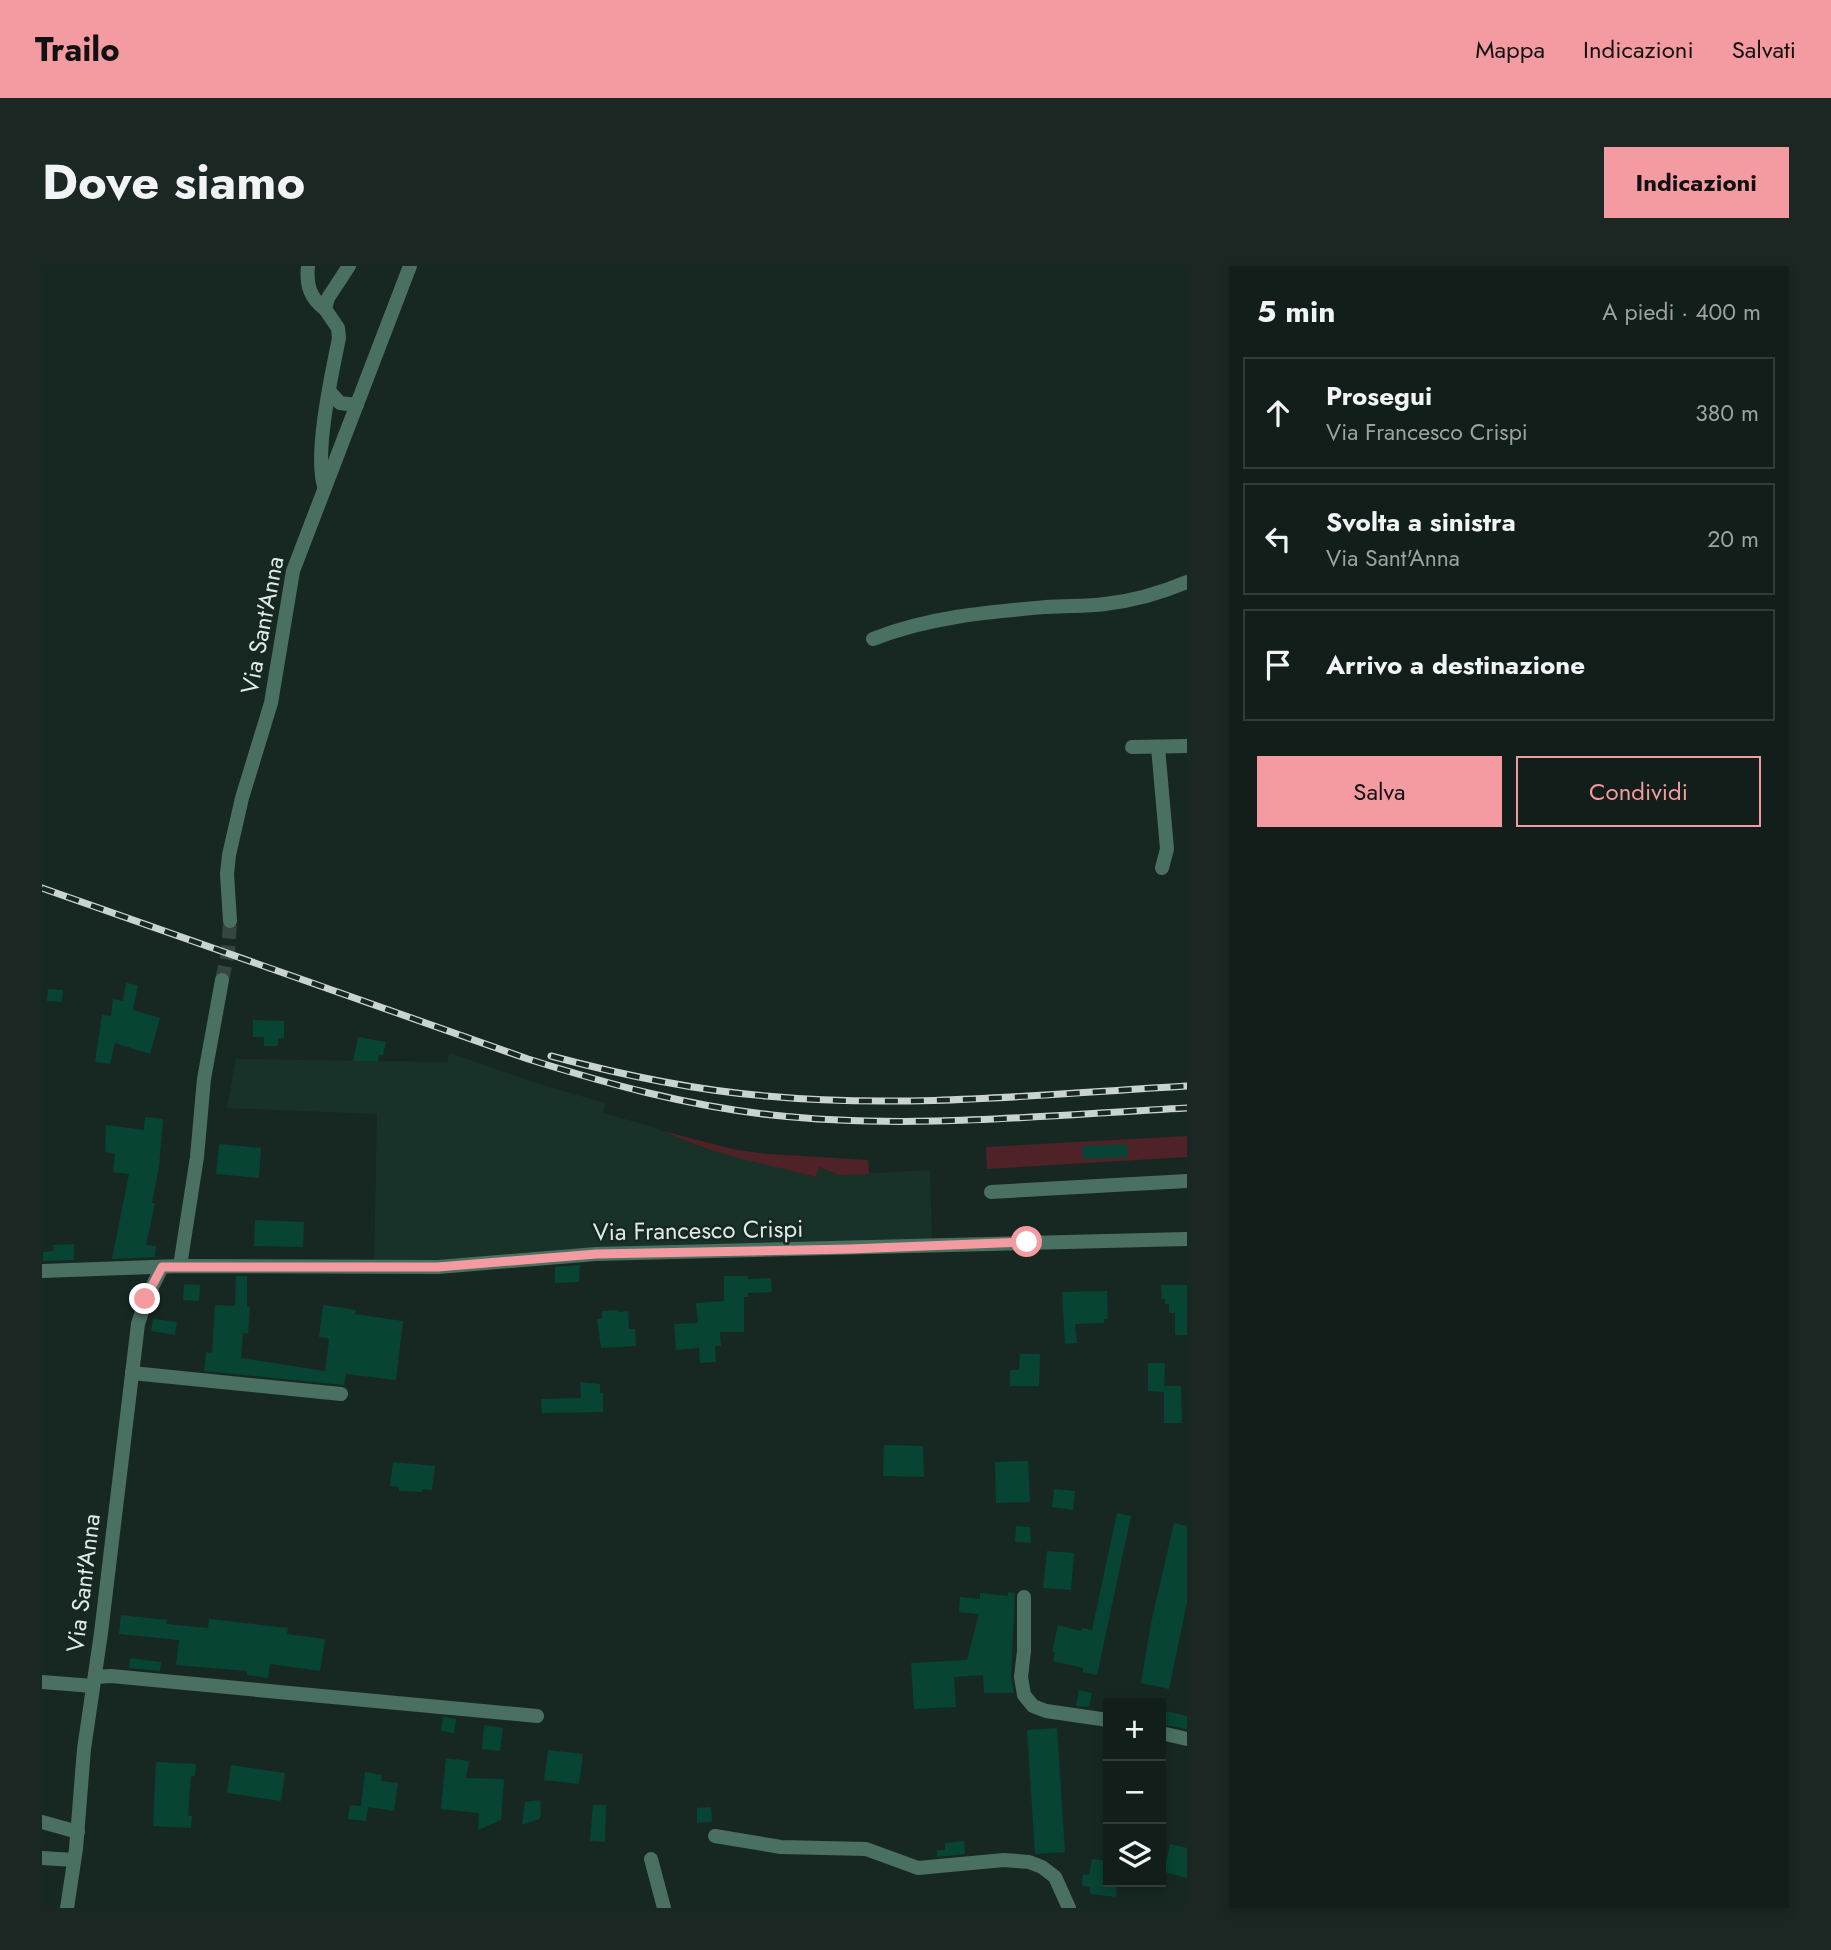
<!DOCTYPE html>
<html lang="it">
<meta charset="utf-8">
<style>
body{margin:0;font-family:Jost,sans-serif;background:#1a2723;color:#f1f3f6}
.controls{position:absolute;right:21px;bottom:21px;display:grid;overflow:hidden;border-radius:0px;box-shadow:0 4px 10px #0003}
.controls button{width:63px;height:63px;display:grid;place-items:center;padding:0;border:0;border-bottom:2px solid #303c39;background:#111e1a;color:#f1f3f6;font:35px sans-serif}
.stop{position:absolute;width:21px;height:21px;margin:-16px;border:5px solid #f49aa1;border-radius:50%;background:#fff}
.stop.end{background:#f49aa1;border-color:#fff;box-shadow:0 2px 7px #0008}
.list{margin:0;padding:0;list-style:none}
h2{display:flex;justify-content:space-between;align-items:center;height:91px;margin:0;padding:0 28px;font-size:30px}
h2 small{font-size:23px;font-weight:400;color:#9ca2a2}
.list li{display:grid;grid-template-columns:46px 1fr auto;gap:21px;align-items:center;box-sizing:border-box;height:112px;margin:0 14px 14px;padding:0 14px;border:2px solid #303c39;border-radius:0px}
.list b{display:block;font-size:26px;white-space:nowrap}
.list p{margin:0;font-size:23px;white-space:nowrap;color:#9ca2a2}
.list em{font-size:23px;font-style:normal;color:#9ca2a2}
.actions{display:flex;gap:14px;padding:21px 28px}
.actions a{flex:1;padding:16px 0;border:2px solid #f49aa1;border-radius:0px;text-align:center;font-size:24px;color:#f49aa1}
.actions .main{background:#f49aa1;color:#111}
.icon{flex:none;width:38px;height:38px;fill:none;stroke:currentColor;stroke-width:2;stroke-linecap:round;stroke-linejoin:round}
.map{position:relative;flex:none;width:1145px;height:1642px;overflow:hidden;border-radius:0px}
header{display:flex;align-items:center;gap:42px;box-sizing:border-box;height:98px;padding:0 35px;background:#f49aa1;color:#111}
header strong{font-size:33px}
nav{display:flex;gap:38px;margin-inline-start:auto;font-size:24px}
.intro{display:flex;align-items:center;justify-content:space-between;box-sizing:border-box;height:168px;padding:0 42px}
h1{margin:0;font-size:49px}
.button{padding:18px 32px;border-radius:0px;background:#f49aa1;color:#111;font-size:24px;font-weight:700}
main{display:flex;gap:42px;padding:0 42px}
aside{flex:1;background:#111e1a;border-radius:0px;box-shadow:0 4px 10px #0003}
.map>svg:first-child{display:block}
</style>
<header>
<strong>Trailo</strong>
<nav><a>Mappa</a><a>Indicazioni</a><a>Salvati</a></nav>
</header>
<div class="intro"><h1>Dove siamo</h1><a class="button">Indicazioni</a></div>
<main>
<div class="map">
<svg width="1145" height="1642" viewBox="0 0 1145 1642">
<rect width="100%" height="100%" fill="#172822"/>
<polygon fill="#193229" points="408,787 497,818 563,837 561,847 608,860 653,879 773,911 776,901 797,909 888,904 890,980 332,1002 335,848 185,842 194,793 405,796"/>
<g fill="#4e2227">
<path d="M621,865L695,884L727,888L826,894L827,908L797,909L777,901L774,911C723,898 669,888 621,865Z"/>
<polygon points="1145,870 1145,891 945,903 944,881"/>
</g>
<g fill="#074434">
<polygon points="84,717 96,719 91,744 118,752 108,788 73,777 68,798 53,796 60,749 69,750 71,733 81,735"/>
<polygon points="6,723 21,724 20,736 5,735"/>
<polygon points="211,754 242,755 242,772 236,772 236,780 222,780 222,771 211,771"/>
<polygon points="316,771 344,776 341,789 337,789 336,795 311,795"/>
<polygon points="103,851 121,853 117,901 110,937 113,937 104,979 114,980 113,991 70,993 87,908 71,906 73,888 63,886 64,859 102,864"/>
<polygon points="177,878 219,882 217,912 174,908"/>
<polygon points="1085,878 1086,891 1041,893 1040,880"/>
<polygon points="213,954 262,956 261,981 212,980"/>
<polygon points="32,978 32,994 1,995 1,986 12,985 11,979"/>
<polygon points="538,999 537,1016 513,1017 513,1001"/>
<polygon points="194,1010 205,1010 205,1041 208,1041 206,1068 201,1067 199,1092 283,1105 287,1074 286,1072 277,1071 281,1039 314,1044 313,1048 361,1055 354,1114 304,1108 302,1119 162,1105 164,1086 170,1087 173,1039 193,1040"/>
<polygon points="682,1010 706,1010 706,1013 729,1012 730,1026 706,1027 706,1031 702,1031 702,1066 678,1066 679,1080 673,1080 674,1096 658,1097 657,1082 634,1084 632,1058 656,1057 654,1037 682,1035"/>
<polygon points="142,1018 158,1019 157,1035 141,1034"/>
<polygon points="1119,1019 1145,1019 1145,1069 1133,1069 1133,1047 1127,1047 1127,1038 1123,1038 1123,1033 1120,1033"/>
<polygon points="1065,1025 1066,1053 1062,1053 1062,1057 1033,1058 1035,1077 1023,1078 1020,1026"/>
<polygon points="576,1044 576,1046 586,1045 587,1063 593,1063 594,1080 559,1082 555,1053 560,1053 560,1045"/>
<polygon points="111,1053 135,1056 133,1069 109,1065"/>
<polygon points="978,1088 998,1088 997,1120 968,1120 968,1104 977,1104"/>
<polygon points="1106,1097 1123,1097 1122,1120 1139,1120 1140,1157 1122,1157 1122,1126 1106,1125"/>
<polygon points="538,1116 558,1118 558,1127 561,1127 561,1146 500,1147 499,1133 539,1132"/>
<polygon points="842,1179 881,1180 882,1211 841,1210"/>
<polygon points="986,1195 988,1236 954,1237 953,1196"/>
<polygon points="351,1196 393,1200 390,1224 380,1223 380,1226 357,1225 357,1221 348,1220"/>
<polygon points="1012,1223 1033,1225 1031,1244 1010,1241"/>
<polygon points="1075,1247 1089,1250 1055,1409 1041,1406 1041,1402 1011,1395 1013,1386 1010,1386 1016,1359 1039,1365 1040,1362 1050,1364"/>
<polygon points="1132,1257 1145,1260 1145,1336 1127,1423 1099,1417 1109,1357"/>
<polygon points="974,1260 988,1261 989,1277 973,1276"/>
<polygon points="1005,1285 1032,1287 1029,1324 1001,1322"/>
<polygon points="966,1326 973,1327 969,1410 972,1427 942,1427 941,1409 912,1411 914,1441 872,1443 869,1397 925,1394 937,1348 917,1346 918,1331 938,1333 938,1327 966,1330"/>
<polygon points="79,1349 125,1354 124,1358 166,1362 167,1353 246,1362 245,1368 283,1373 278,1405 228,1398 226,1412 205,1409 205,1405 134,1399 137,1374 77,1368"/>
<polygon points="88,1392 119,1396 118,1405 87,1402"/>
<polygon points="1037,1424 1050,1427 1047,1441 1034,1440"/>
<polygon points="1119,1444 1145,1450 1145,1463 1119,1458"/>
<polygon points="401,1451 414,1453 412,1467 399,1465"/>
<polygon points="442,1459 461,1462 458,1485 440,1483"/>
<polygon points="1015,1462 1023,1586 993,1588 985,1464"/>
<polygon points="506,1484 541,1488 537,1518 502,1514"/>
<polygon points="404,1492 427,1495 424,1512 462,1513 459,1554 436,1564 437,1547 399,1543"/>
<polygon points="114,1496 154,1498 153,1510 149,1510 146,1550 150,1550 149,1562 111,1560"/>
<polygon points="189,1499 243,1507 239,1535 185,1527"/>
<polygon points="323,1506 340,1509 339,1515 356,1517 352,1545 326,1541 324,1555 306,1553 308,1539 319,1540"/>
<polygon points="498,1534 499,1549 497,1553 480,1559 483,1536"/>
<polygon points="551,1539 564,1539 563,1576 548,1575"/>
<polygon points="669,1541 670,1556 655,1557 655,1542"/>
<polygon points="922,1575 923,1588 895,1591 895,1584 903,1584 903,1577"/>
<polygon points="1128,1578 1145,1582 1145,1612 1122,1606"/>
<polygon points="1050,1593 1066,1595 1066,1616 1075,1616 1074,1631 1048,1628 1048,1621 1040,1620 1041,1608 1047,1609"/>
</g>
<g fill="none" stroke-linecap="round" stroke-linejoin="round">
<polyline stroke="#35453f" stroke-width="14" stroke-dasharray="14 7" stroke-linecap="butt" points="180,714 186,687 188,655"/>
<g stroke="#4a7062" stroke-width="14">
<path d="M266,0C264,19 268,32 283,43"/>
<polyline points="287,125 298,137 315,139"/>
<path d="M282,220C272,187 290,107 297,72L296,62L283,43L286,32L307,0"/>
<path d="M831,373C886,351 946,346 1004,341C1023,339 1043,341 1063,338C1091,335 1119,327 1145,316"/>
<polyline points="1090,481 1145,480"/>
<polyline points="1116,481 1125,583 1120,602"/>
<polyline points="188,655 185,608 187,589 200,532 229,437 251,305 368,0"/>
<polyline points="949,926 1145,915"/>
<polyline points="138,1000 155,891 162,813 180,714"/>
<polyline points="0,1005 138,1000 396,1001 554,988 1145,973"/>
<polyline points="90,1107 299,1128"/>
<polyline points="982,1331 982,1385 979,1411 982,1429 991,1440 1004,1445 1066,1454"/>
<path d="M53,1411L69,1410C211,1423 353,1438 495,1450"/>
<polyline points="0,1416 51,1420"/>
<polyline points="1119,1467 1145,1473"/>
<polyline points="0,1556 36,1566"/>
<polyline points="673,1570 739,1581 824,1583 876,1602 962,1594 987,1596 1000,1601 1013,1611 1027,1642"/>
<polyline points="0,1592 32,1594"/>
<polyline points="609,1593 622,1642"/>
<polyline points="25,1642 34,1583 42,1483 59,1367 96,1058 104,1033 120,1001"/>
</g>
<g stroke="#c9d4cf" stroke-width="7">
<g id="rail">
<path d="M0,622L486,793C566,818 646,840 730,849C867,864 1007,849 1145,842"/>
<path d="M509,790C580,809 651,824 724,830C863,843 1005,828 1145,820"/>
</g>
</g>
<use href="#rail" stroke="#172822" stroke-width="4.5" stroke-dasharray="13" stroke-linecap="butt"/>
</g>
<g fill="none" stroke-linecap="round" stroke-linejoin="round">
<polyline stroke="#f49aa1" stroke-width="9" points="103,1033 120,1001 396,1001 554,988 808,983 985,976"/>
</g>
<g text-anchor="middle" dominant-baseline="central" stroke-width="5" stroke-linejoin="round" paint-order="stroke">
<g font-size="24" fill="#e0ebe6" stroke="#172822">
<text transform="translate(220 359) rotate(-79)">Via Sant'Anna</text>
<text transform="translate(656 964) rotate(-1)">Via Francesco Crispi</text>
<text transform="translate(41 1317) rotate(-83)">Via Sant'Anna</text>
</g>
</g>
</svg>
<div class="controls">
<button>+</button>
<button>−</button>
<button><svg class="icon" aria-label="layers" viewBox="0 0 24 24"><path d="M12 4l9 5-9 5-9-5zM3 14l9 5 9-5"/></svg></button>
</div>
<div class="stop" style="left:985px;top:976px"></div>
<div class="stop end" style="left:103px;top:1033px"></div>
</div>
<aside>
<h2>5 min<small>A piedi · 400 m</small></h2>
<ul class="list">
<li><svg class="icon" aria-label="ahead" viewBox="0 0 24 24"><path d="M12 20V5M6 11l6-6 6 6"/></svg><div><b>Prosegui</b><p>Via Francesco Crispi</p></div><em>380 m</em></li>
<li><svg class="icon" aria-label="left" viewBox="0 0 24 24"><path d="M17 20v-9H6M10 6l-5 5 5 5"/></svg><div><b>Svolta a sinistra</b><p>Via Sant'Anna</p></div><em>20 m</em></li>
<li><svg class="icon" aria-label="arrive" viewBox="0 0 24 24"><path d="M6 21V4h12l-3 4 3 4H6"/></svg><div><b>Arrivo a destinazione</b></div></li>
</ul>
<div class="actions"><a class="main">Salva</a><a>Condividi</a></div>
</aside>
</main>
